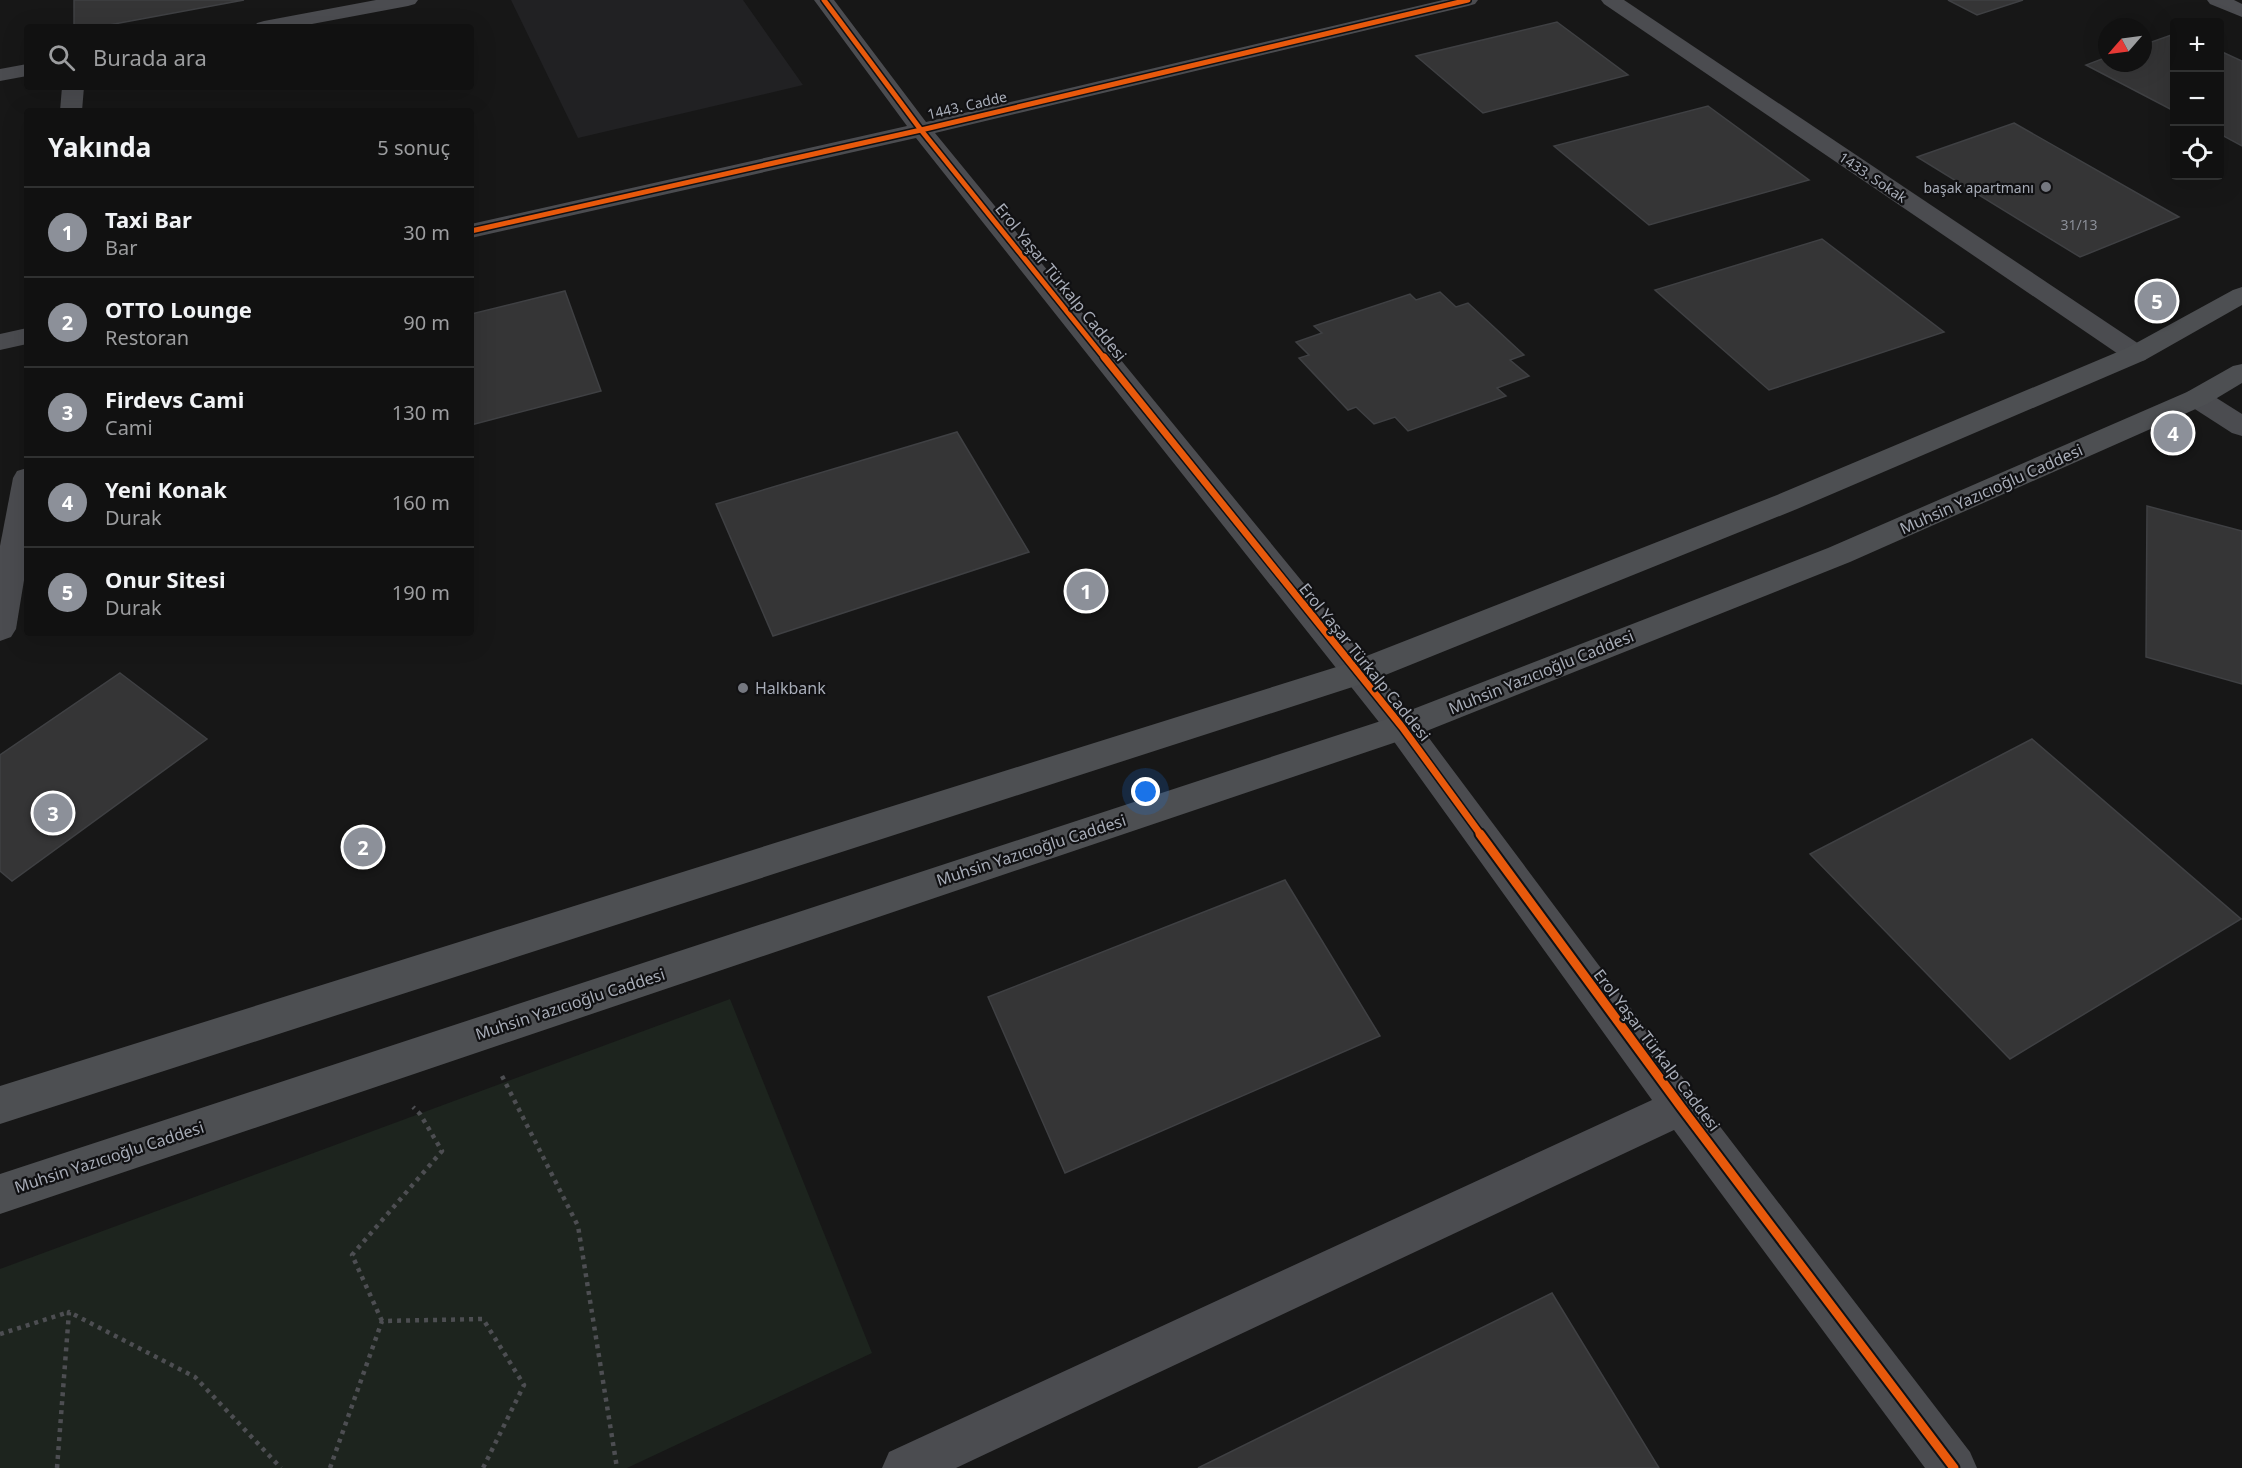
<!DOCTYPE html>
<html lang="tr">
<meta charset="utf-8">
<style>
body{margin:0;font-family:"Noto Sans",sans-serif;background:#1e1f1f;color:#f1f3f6}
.controls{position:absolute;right:18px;top:18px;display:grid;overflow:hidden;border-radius:6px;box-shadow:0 6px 24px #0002}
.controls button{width:54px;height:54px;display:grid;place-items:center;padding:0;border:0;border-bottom:2px solid #303131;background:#111;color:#f1f3f6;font:30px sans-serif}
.compass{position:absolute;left:2098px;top:18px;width:54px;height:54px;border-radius:50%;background:#111;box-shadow:0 6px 24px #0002;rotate:242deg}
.you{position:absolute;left:1146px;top:792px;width:21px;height:21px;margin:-15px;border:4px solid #fff;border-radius:50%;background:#1a73e8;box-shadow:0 0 0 9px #1a73e833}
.badge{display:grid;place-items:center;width:39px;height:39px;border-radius:50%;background:#8c9099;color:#fff;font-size:20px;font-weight:700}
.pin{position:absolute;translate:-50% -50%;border:3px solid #fff;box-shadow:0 2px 6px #0006}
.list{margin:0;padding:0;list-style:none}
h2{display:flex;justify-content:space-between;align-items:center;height:78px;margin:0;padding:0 24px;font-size:26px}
h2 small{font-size:20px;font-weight:400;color:#9c9d9f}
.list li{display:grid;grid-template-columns:39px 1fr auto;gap:18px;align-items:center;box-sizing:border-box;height:90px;padding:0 24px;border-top:2px solid #303131}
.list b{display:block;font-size:22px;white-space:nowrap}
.list p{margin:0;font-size:20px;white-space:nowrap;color:#9c9d9f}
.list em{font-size:20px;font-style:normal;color:#9c9d9f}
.icon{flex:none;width:33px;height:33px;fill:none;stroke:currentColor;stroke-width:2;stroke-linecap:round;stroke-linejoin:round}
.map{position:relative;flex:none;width:2242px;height:1468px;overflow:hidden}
.search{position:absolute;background:#111;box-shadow:0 6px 24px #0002;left:24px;top:24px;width:450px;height:66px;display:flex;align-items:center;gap:15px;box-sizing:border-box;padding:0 21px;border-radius:6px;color:#9c9d9f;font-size:22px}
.panel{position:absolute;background:#111;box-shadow:0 6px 24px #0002;left:24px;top:108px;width:450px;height:528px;border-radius:6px}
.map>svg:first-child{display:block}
</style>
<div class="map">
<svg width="2242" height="1468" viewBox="0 0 2242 1468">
<rect width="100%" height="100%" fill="#171717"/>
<polygon fill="#212123" points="511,0 743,0 803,85 578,138"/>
<polygon fill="#1d241e" points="730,999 872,1353 627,1468 0,1468 0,1269"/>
<g fill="#353536" stroke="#3f4043" stroke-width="1.5">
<polygon points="74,0 244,0 98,27 74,27"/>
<polygon points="1948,0 2023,0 1977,15"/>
<polygon points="1557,22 1628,75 1483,113 1416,56"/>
<polygon points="2174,34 2174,111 2086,65 2107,57 2107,63 2143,63 2143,45"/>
<polygon points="2220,51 2242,61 2242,146 2220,134"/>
<polygon points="1708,106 1809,180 1649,225 1554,146"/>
<polygon points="2014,123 2179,217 2080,257 1917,157"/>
<polygon points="1822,239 1944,332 1769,390 1655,290"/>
<polygon points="565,291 601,391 471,425 471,314"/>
<polygon points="1440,292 1456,307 1468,303 1524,355 1510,360 1529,376 1497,388 1506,396 1408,431 1395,417 1374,424 1356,407 1348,410 1299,358 1309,355 1296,342 1322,333 1314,326 1410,294 1416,300"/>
<polygon points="957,432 1029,552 773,636 716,504"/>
<polygon points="2147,506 2242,531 2242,684 2146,657"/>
<polygon points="120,673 207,739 12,881 0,871 0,755"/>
<polygon points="2032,739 2241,919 2010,1059 1810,854"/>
<polygon points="1285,880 1380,1036 1065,1173 988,997"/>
<polygon points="1552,1293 1659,1468 1198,1468"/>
</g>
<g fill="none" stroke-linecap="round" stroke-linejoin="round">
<g stroke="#4d4e52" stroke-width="4.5" stroke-dasharray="4 5" stroke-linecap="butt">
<polyline points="502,1076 578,1226 617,1468"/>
<polyline points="382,1321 352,1255 442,1151 420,1114 413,1107"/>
<polyline points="0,1334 69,1312"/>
<polyline points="57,1468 69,1312 195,1377 281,1468"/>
<polyline points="330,1468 382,1321 483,1319 524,1385 483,1468"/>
</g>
<g fill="#4b4c50" fill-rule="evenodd">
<polygon points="376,0 418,0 415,4 408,6 296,27 254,27 257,23 264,21"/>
<polygon points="814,0 834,0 926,122 1443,0 1478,0 1475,4 1468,6 935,133 1414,718 1695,1094 1970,1452 1977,1468 1925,1468 1674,1130 956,1468 882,1468 889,1452 1652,1100 1390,736 916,138 471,238 471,224 907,126"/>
<polygon points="1601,0 1624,0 2145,348 2149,354 2145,360 2136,362 2127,360 1604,4"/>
<polygon points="2207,0 2234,0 2242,4 2242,17 2210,4"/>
<polygon points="27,64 27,76 0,81 0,69"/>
<polygon points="62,87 84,87 82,111 60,111"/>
<polygon points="27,328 27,344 0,350 0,334"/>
<polygon points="2197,389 2207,392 2242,414 2242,436 2232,433 2187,404 2184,398 2187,392"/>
<polygon points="27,468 27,562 16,629 11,637 0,641 0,546 13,478 17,471"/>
</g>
<g fill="#4d4f52" fill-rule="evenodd">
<polygon points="2242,287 2242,305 2145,360 1797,509 1368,682 0,1124 0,1086 1346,664 1777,495 2127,348 2233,290"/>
<polygon points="2242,364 2242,383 2207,404 1850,562 1414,736 0,1214 0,1174 1390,718 1828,548 2187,392 2233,366"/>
</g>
<g stroke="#111113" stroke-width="8">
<g id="cycleway-far2">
<polyline points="824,0 921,130 1105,359"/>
<polyline points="471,231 921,130 1468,0"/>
</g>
</g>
<g stroke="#111113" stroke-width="10">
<polyline id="cycleway-far1" points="1104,357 1402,727 1481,835"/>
</g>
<g stroke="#111113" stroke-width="13">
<polyline id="cycleway" points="1480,834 1681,1107 1954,1468"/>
</g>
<use href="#cycleway-far2" stroke="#e8590c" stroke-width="5"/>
<use href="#cycleway-far1" stroke="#e8590c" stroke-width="7"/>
<use href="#cycleway" stroke="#e8590c" stroke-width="9"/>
</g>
<g fill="#757880" stroke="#111113" stroke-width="2">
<circle cx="2046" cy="187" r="6"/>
<circle cx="743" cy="688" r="6"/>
</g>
<g text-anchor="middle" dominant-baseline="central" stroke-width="4.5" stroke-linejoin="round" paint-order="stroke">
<g font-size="14" fill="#a8adb8" stroke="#111113">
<text transform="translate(967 105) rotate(-13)">1443. Cadde</text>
<text transform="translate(1873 177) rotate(34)">1433. Sokak</text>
</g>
<g font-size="14" fill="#a8adb8" stroke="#111113" text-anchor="end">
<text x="2034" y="187">başak apartmanı</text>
</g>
<g font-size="14" fill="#8b8f98">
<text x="2079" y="224">31/13</text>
</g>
<g font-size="16" fill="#a8adb8" stroke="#111113">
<text transform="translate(1061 282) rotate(51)">Erol Yaşar Türkalp Caddesi</text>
<text transform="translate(1991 489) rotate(-24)">Muhsin Yazıcıoğlu Caddesi</text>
<text transform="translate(1365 662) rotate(51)">Erol Yaşar Türkalp Caddesi</text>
<text transform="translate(1541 672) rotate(-22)">Muhsin Yazıcıoğlu Caddesi</text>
<text transform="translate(1031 850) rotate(-18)">Muhsin Yazıcıoğlu Caddesi</text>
<text transform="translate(570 1004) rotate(-18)">Muhsin Yazıcıoğlu Caddesi</text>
<text transform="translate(1657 1050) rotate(53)">Erol Yaşar Türkalp Caddesi</text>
<text transform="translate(109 1157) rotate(-18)">Muhsin Yazıcıoğlu Caddesi</text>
</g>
<g font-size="16" fill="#a8adb8" stroke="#111113" text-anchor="start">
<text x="755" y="688">Halkbank</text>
</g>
</g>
</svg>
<div class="controls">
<button>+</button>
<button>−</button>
<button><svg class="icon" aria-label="locate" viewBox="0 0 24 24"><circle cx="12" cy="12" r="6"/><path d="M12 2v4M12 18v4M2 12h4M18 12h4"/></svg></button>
</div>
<svg class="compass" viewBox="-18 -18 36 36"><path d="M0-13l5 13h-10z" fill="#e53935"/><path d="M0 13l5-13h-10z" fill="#9c9d9f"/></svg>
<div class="you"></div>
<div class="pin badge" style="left:1086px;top:591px">1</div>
<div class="pin badge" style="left:363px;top:847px">2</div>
<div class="pin badge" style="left:53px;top:813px">3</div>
<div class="pin badge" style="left:2173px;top:433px">4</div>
<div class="pin badge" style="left:2157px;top:301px">5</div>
<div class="search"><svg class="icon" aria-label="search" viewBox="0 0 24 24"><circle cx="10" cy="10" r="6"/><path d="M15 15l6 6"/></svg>Burada ara</div>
<section class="panel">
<h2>Yakında<small>5 sonuç</small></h2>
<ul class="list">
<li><span class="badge">1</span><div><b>Taxi Bar</b><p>Bar</p></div><em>30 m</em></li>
<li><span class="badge">2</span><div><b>OTTO Lounge</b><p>Restoran</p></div><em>90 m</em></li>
<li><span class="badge">3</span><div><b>Firdevs Cami</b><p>Cami</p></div><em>130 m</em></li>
<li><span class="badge">4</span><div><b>Yeni Konak</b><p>Durak</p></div><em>160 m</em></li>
<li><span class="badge">5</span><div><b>Onur Sitesi</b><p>Durak</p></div><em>190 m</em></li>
</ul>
</section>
</div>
